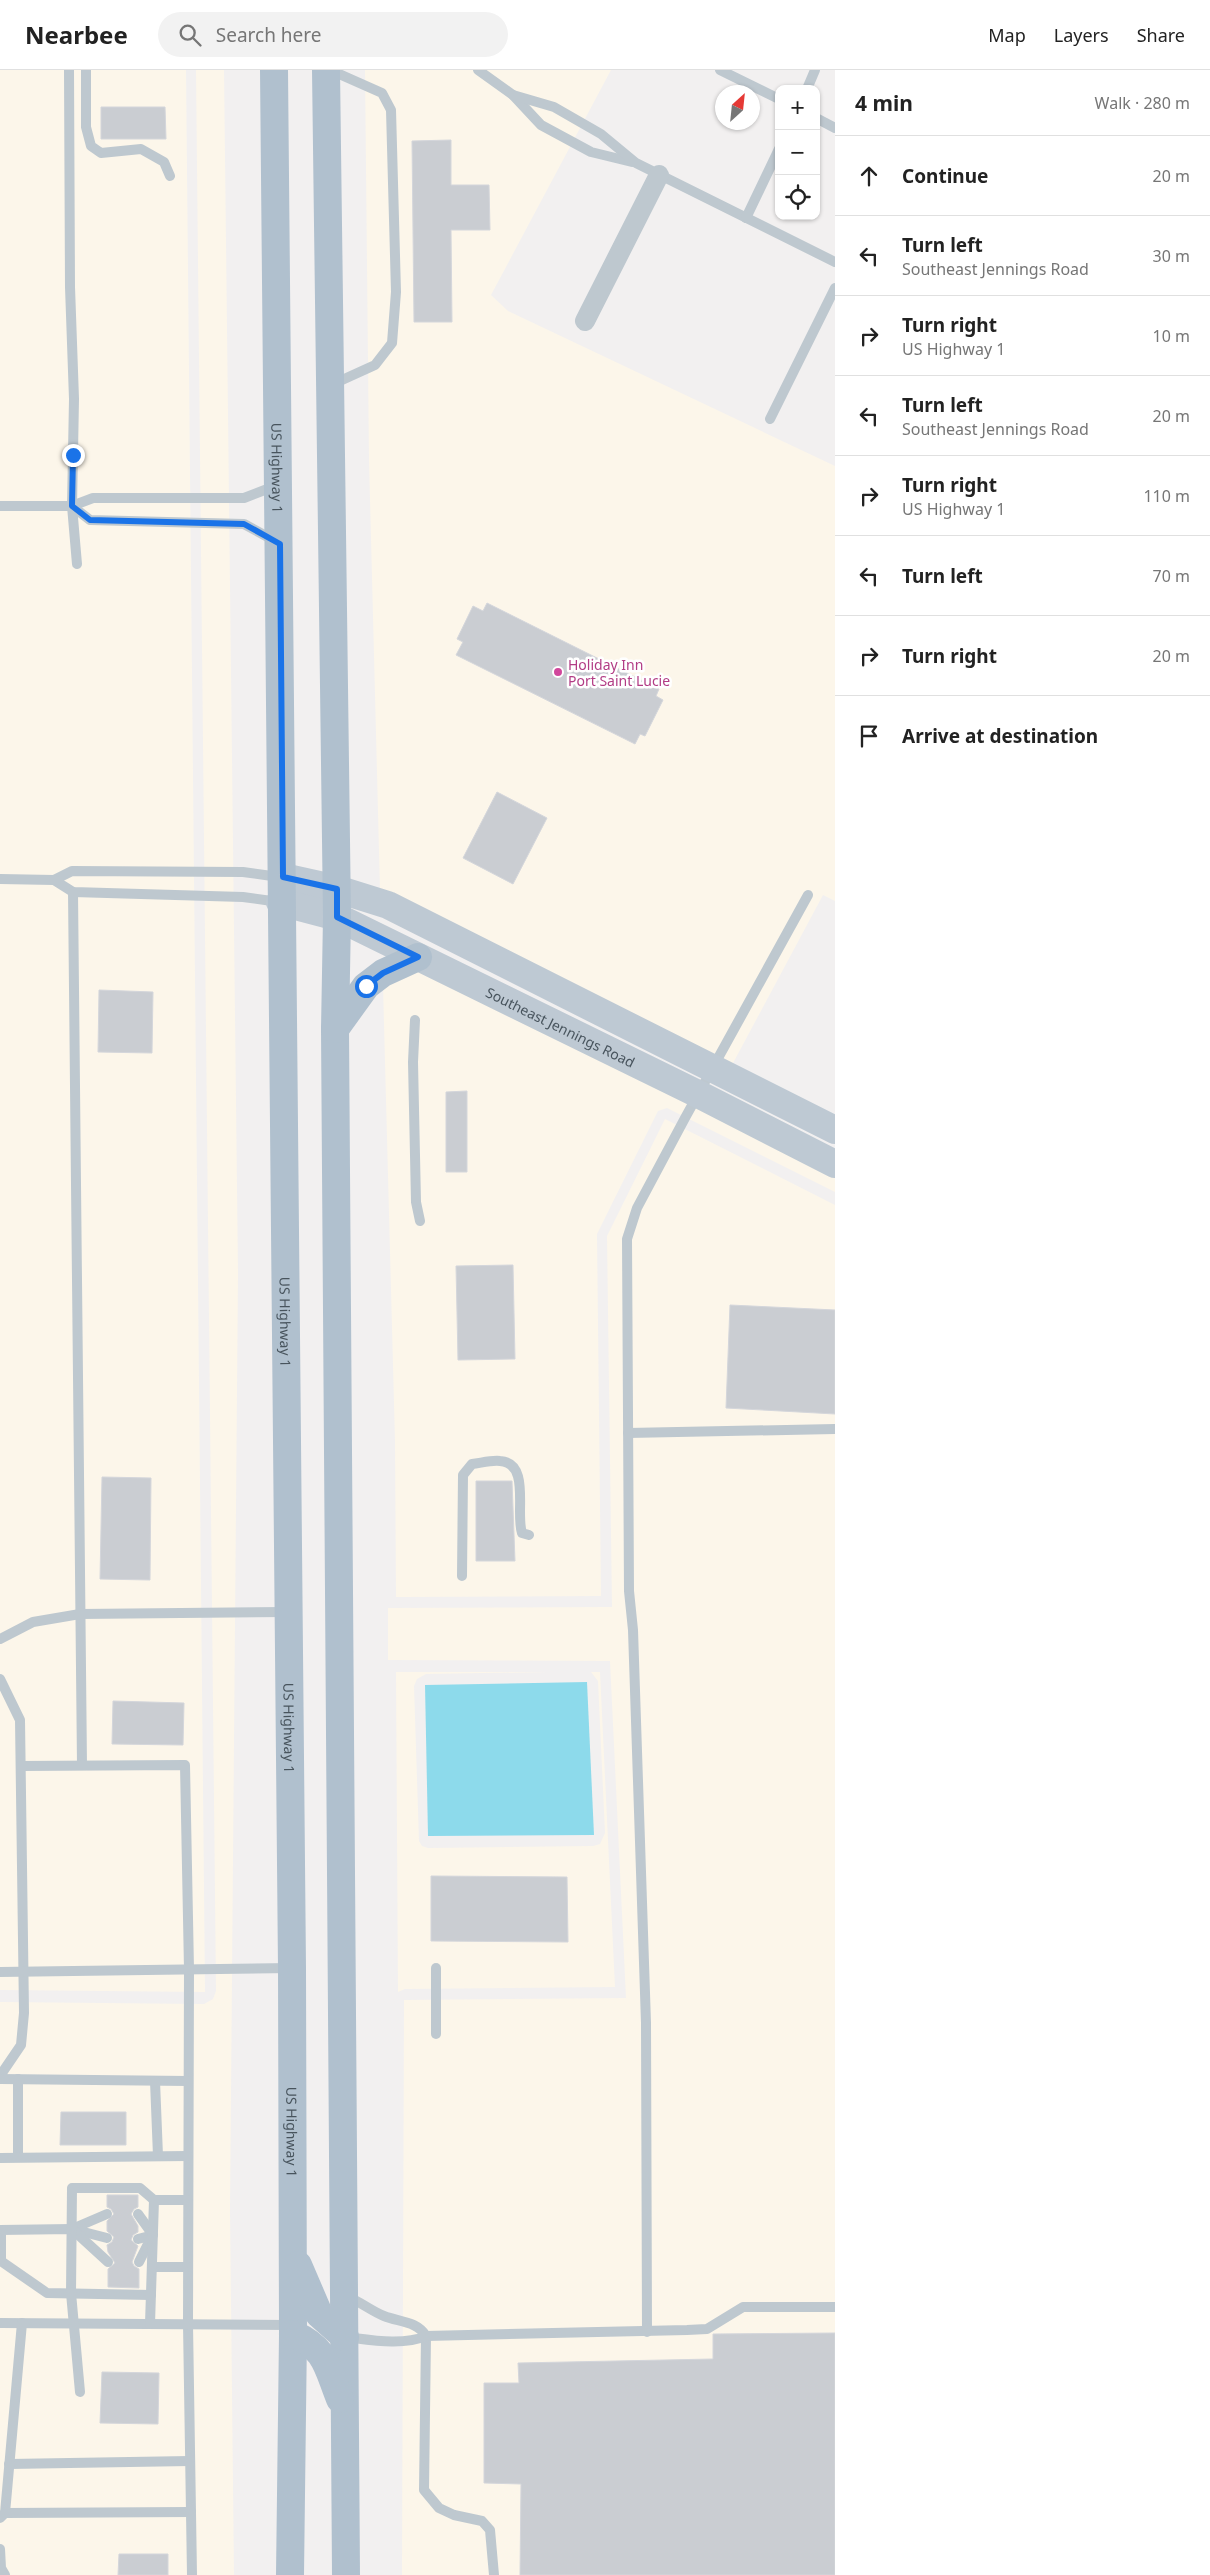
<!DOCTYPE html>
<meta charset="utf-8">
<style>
body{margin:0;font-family:"Noto Sans",sans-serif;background:#f2f2f2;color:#222}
.controls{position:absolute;right:15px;top:15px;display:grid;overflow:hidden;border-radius:10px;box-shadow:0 1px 4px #0004}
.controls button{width:45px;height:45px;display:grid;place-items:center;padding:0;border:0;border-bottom:1px solid #e0e0e0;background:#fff;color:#222;font:25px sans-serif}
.compass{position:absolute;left:715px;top:15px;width:45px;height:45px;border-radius:50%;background:#fff;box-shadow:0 1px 4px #0004;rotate:27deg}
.stop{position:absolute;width:15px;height:15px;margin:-11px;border:4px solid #1a73e8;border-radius:50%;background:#fff}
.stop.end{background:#1a73e8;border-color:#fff;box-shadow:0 1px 5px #0008}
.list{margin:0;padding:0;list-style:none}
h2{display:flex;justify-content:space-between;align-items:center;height:65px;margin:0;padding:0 20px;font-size:21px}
h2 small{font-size:16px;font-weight:400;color:#767676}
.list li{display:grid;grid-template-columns:32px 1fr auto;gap:15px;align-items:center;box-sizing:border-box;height:80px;padding:0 20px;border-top:1px solid #e0e0e0}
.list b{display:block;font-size:19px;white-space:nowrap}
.list p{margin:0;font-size:16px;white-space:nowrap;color:#767676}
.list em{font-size:16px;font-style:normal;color:#767676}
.icon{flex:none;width:28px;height:28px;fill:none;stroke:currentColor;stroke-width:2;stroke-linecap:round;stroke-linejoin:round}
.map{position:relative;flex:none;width:835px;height:2505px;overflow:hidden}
header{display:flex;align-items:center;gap:30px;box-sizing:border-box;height:70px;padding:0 25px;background:#fff;border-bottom:1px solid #e0e0e0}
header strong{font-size:24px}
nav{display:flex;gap:28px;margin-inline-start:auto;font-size:18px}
.search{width:350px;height:45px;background:#f2f2f2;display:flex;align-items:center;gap:12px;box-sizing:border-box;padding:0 18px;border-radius:28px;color:#767676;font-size:19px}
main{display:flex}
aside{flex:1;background:#fff}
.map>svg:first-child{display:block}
</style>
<header>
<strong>Nearbee</strong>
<div class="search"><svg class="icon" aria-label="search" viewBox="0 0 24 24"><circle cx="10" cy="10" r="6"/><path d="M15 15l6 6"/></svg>Search here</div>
<nav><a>Map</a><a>Layers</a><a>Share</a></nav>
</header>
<main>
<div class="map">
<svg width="835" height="2505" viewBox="0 0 835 2505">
<rect width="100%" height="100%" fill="#f2f0f0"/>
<g fill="#fcf6ea">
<polygon points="0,0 186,0 205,1922 0,1920"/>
<polygon points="196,0 224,0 238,1203 230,2141 234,2505 0,2505 0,1932 204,1934 213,1929 216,1921"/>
<polygon points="365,0 611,0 491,225 508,241 835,396 835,831 823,825 732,995 380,820 369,390"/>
<polygon points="418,899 835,1107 835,1122 667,1038 658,1041 597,1164 601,1526 396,1527 395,1371 383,916"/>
<polygon points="665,1049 835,1135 835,2505 402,2505 404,1930 626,1928 610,1591 388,1590 388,1538 612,1537 607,1166"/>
<polygon points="396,1602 548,1602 426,1604 417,1609 414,1616 419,1771 422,1776 428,1778 593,1776 600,1774 605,1763 598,1611 591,1602 600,1602 615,1917 405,1919 398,1922"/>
</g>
<polygon fill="#8ddaeb" points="587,1612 594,1765 428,1766 425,1615"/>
<g fill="#cacdd2" stroke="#d4d6db">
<polygon points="101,37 165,37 166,69 101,69"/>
<polygon points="451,70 451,115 489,115 490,160 451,160 452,252 414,252 412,71"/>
<polygon points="487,533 659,619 656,626 663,630 645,666 640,664 635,674 456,585 463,572 457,569 473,536 483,541"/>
<polygon points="497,722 547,748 513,814 463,788"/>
<polygon points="99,920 153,922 152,983 98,982"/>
<polygon points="467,1021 467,1102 446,1102 446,1022"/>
<polygon points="513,1195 515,1289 458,1290 456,1196"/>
<polygon points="730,1235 835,1240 835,1344 726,1338"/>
<polygon points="102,1407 151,1408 150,1510 100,1509"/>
<polygon points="476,1411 512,1411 515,1491 476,1491"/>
<polygon points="113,1631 184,1633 183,1675 112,1674"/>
<polygon points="431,1806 567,1807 568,1872 431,1871"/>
<polygon points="61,2042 126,2042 126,2075 60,2075"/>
<polygon points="107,2125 138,2125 138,2137 134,2139 131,2144 138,2156 138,2162 133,2165 131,2170 138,2176 132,2192 134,2196 139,2199 139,2218 108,2217 108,2199 115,2193 108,2182 107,2175 112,2172 114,2167 107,2161 107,2151 114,2144 111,2139 107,2137"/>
<polygon points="835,2263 835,2505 520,2505 521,2414 484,2413 484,2313 519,2313 518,2293 713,2289 713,2264"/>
<polygon points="102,2302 159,2303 158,2354 100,2353"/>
<polygon points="119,2484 168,2484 168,2505 118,2505"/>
</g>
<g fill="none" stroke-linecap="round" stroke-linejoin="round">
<g stroke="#bec8cf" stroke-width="10">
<polyline points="69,0 70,217 74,329 72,436 77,494"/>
<polyline points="86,0 86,57 91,76 101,83 141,79 164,92 170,106"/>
<polyline points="330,0 382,23 391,40 396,222 392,273 375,295 331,315"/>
<polyline points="478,0 513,25 541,55 591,82 632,92"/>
<polyline points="720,0 779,29"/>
<polyline points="807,19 815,0"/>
<polyline points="513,25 554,37 601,64 636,93 835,192"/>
<polyline points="816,48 835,58"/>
<polyline points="746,148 779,79"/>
<polyline points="770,349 835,218"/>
<polyline points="0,436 72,436 93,428 244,428 275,416"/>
<polyline points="72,436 90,450 244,454 277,472"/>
<polyline points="0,809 54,810 72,801 243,802 279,807"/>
<polyline points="54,810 73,822 243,827 279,832"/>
<polyline points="73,822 82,1695"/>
<polyline points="415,950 413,992 416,1132 420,1151"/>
<polyline points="628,1363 835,1359"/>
<path d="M462,1506L463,1405L472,1394C481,1393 491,1390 500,1391C531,1393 515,1443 522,1463L529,1465"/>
<polyline points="0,1569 33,1552 80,1544 286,1542"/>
<polyline points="0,1609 20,1650 24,1943 21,1975 0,2006"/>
<polyline points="21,1696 185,1695 189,1899 188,2254 192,2505"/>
<polyline points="0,1902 291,1898"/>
<polyline points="436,1964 436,1898"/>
<polyline points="0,2009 188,2011"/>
<polyline points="155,2011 158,2086"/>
<polyline points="18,2087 18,2009"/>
<polyline points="0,2088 188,2086"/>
<polyline points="107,2144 72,2159 107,2168"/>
<polyline points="138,2144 153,2165 138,2169"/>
<polyline points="0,2160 72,2159 108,2192"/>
<polyline points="1,2160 1,2191 47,2223 151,2225"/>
<polyline points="139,2192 151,2168"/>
<polyline points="152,2197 188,2197"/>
<path d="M345,2226C360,2231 371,2241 384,2246C399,2252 417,2251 426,2266L424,2420L439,2438L454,2445L482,2451L490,2460L494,2505"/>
<polyline points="0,2253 291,2255"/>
<polyline points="150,2254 154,2130"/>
<polyline points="647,2262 646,1953 633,1560 629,1521 627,1169 637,1138 685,1048 808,825"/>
<path d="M346,2267C371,2270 403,2276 426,2266L687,2260L707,2259L743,2237H835"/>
<polyline points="80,2322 71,2223 72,2118 140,2118 154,2130 188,2130"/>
<polyline points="9,2394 190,2391"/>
<polyline points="5,2443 22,2253"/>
<polyline points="0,2448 5,2443 191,2442"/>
<polyline points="0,2479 1,2498 5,2505"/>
</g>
<polyline stroke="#bec8cf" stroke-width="20" points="585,251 659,105"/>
<g stroke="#bec9d3" stroke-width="28">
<polyline points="283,807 337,819 388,835 835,1060"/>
<path id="s1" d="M280,832L337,847L698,1024L835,1094"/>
</g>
<g stroke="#b0c0ce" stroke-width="28">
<path id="s2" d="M274,0L292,1898L293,2264L290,2505"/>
<polyline points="326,0 337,847 335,959 346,2505"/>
<polyline points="335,959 366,916 383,903 418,887"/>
<polyline points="298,2195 319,2244 345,2267"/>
<path d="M293,2264C327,2279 327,2297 340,2329"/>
</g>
</g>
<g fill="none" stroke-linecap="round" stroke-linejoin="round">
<polyline stroke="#1a73e8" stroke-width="6" points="73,385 72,436 90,450 244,454 280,474 283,807 337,819 337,847 418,887 383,903 366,916"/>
</g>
<circle fill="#d1479c" stroke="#fff" stroke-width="2" cx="558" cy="602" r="5"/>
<g text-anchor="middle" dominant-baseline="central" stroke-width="5" stroke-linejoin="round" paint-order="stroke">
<g font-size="14" fill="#48545d" stroke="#fff">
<text stroke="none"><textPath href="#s2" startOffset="398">US Highway 1</textPath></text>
<text stroke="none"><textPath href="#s1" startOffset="308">Southeast Jennings Road</textPath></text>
<text stroke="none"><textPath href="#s2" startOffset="1252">US Highway 1</textPath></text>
<text stroke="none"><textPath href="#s2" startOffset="1658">US Highway 1</textPath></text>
<text stroke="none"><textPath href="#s2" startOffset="2062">US Highway 1</textPath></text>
</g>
<g font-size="14" fill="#b23c85" stroke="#fff" text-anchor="start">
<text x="568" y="594">Holiday Inn<tspan x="568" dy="16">Port Saint Lucie</tspan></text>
</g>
</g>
</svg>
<div class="controls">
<button>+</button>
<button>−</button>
<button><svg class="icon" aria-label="locate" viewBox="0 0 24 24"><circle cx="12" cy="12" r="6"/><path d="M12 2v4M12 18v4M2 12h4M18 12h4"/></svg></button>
</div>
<svg class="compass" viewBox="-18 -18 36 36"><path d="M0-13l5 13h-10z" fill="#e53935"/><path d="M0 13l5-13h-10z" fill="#767676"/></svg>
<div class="stop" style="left:366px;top:916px"></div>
<div class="stop end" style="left:73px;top:385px"></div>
</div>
<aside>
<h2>4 min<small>Walk · 280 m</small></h2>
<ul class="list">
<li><svg class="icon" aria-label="ahead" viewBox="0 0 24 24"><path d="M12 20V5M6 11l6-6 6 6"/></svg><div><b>Continue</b></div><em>20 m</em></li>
<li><svg class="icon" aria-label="left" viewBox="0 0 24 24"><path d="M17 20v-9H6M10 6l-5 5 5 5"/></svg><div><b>Turn left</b><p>Southeast Jennings Road</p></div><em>30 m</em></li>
<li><svg class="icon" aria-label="right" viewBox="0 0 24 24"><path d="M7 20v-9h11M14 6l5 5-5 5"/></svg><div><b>Turn right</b><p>US Highway 1</p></div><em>10 m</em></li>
<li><svg class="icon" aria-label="left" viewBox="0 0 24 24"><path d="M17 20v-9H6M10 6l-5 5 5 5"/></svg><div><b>Turn left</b><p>Southeast Jennings Road</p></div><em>20 m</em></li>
<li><svg class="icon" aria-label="right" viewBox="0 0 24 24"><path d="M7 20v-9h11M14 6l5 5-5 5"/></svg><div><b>Turn right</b><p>US Highway 1</p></div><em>110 m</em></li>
<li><svg class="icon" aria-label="left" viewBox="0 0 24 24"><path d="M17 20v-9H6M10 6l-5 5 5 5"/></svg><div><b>Turn left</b></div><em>70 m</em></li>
<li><svg class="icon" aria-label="right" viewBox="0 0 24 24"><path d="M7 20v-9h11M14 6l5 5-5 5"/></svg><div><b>Turn right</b></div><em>20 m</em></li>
<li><svg class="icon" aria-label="arrive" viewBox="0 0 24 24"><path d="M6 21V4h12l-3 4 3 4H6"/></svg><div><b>Arrive at destination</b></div></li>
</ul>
</aside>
</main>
